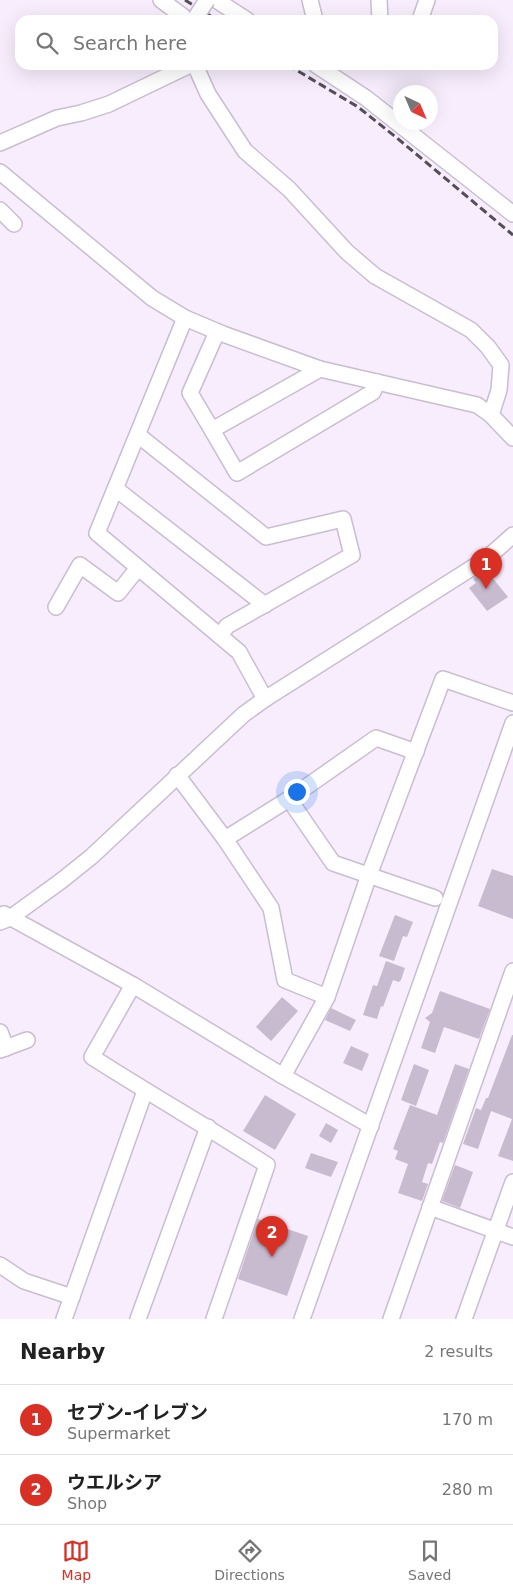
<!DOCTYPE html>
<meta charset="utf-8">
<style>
body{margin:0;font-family:"DejaVu Sans","Noto Sans JP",sans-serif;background:#f2f2f2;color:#222}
.compass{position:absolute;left:393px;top:85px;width:45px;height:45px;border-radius:50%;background:#fff;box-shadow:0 5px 20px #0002;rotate:136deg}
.you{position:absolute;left:296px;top:791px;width:18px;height:18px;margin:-12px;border:4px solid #fff;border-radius:50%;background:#1a73e8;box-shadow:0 0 0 8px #1a73e833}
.badge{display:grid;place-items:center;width:32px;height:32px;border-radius:50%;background:#d93025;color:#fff;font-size:16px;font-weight:700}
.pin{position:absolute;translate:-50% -41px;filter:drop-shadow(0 1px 2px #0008)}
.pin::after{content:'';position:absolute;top:26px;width:18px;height:15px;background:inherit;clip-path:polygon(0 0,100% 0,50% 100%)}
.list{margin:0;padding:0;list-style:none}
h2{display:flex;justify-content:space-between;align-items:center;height:65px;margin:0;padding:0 20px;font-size:21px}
h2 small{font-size:16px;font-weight:400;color:#767676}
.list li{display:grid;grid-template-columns:32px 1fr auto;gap:15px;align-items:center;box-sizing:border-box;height:70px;padding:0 20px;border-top:1px solid #e0e0e0}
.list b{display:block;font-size:19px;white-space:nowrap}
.list p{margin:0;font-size:16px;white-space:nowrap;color:#767676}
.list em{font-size:16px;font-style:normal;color:#767676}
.icon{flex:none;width:28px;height:28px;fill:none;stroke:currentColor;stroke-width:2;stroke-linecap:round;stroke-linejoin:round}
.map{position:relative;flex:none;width:513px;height:1319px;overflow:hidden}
.search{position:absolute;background:#fff;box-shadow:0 5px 20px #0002;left:15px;right:15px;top:15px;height:55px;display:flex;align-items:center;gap:12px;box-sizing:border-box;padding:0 18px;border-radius:15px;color:#767676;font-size:19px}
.sheet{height:205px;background:#fff}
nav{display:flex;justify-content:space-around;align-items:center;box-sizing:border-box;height:70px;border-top:1px solid #e0e0e0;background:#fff;font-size:14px;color:#767676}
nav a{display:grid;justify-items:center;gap:2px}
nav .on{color:#d93025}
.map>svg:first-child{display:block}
</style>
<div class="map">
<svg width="513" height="1319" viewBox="0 0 513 1319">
<rect width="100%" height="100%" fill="#f7edfd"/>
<g fill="#c8bbcf">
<polygon points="485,571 487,571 508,597 487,611 469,588 476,583 473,579"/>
<polygon points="492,869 513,876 513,919 478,906"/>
<polygon points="395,915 413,922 407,937 403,936 394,961 379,956"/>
<polygon points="386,961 405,968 401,980 399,982 393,980 383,1007 381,1006 377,1019 363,1015 373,985 377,986"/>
<polygon points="440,991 490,1009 479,1039 444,1027 435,1053 421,1048 430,1022 425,1018 432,1013"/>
<polygon points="282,997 298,1011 271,1041 256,1027"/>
<polygon points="331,1008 356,1020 350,1031 325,1020"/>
<polygon points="512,1035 513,1035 513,1161 498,1156 512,1119 491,1111 478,1149 463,1144 476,1108 481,1110 486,1098 488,1098"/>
<polygon points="351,1046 369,1054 362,1071 343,1063"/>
<polygon points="414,1064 429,1070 416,1106 401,1100"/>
<polygon points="455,1064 469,1069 443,1143 440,1142 432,1164 428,1163 422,1182 428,1184 422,1201 398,1193 408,1164 395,1159 398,1151 393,1149 410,1105 437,1115"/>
<polygon points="265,1095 296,1114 275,1150 243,1131"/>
<polygon points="326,1123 338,1130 331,1143 319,1136"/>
<polygon points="311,1153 338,1162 331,1177 305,1168"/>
<polygon points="455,1165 473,1172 460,1208 442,1201"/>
<polygon points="258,1219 308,1236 287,1296 238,1279"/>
</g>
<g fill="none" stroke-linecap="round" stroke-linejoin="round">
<g stroke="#cabdd1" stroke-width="18">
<g id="minor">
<polyline points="161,0 188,20"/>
<polyline points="216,0 247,20"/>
<polyline points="310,0 315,20"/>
<polyline points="379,0 380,20"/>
<polyline points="420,20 427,0"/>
<polyline points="195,65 208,94 245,151 289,189 347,252 375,276 471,330 488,347 501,365 499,390 491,415"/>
<polyline points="316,65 366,98 513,214"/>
<polyline points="0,143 57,118 81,113 109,104 190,65"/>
<polyline points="0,172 152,298 185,318 223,334 320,369 477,405 491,415 513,438"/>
<polyline points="0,210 14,224"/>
<polyline points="185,318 97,533 239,652 265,699"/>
<polyline points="320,369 212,430 237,473 373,392 377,382"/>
<polyline points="212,430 190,393 217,332"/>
<polyline points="138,435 266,537 343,519 352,555 227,626 220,636"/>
<polyline points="116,489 265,605"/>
<polyline points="56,607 80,565 118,593 138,568"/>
<polyline points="177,775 225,839 271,908 285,980 327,997"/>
<polyline points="289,799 333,863 435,898"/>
<polyline points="225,839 289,799 376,738 416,752"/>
<polyline points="4,914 133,985 283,1076 371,1126"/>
<polyline points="0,922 10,918 61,881 91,857 244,714 265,699 486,559 513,535"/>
<path d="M133,985L92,1057C150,1094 209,1128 267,1165L214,1319"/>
<polyline points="0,1032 6,1048"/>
<polyline points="0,1050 27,1040"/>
<polyline points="283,1076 327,997 369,875 443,679 513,703"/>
<polyline points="430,1207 513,1237"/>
<polyline points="0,1265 24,1281 72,1297"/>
<polyline points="64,1319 145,1091"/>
<polyline points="138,1319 208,1127"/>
<polyline points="302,1319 513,723"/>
<polyline points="391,1319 513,971"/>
<polyline points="464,1319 513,1182"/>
</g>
</g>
<use href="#minor" stroke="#fff" stroke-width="15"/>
<g stroke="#544e57" stroke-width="3" stroke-dasharray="8 4" stroke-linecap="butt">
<polyline points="185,0 217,20"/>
<polyline points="288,65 358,107 397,138 513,235"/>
</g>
<g stroke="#cabdd1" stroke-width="18" stroke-linecap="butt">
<polyline id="minor-bridge" points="196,17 207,0"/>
</g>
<use href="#minor-bridge" stroke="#fff" stroke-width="15"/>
</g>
</svg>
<svg class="compass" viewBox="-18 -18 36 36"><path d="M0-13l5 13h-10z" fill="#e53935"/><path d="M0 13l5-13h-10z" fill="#767676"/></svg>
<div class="you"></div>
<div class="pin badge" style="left:486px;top:589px">1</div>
<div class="pin badge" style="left:272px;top:1257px">2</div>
<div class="search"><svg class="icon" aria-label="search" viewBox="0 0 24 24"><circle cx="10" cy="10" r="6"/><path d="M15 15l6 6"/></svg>Search here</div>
</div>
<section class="sheet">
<h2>Nearby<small>2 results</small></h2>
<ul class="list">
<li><span class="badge">1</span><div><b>セブン-イレブン</b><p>Supermarket</p></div><em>170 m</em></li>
<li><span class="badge">2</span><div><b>ウエルシア</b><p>Shop</p></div><em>280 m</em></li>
</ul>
</section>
<nav>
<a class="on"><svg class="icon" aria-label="map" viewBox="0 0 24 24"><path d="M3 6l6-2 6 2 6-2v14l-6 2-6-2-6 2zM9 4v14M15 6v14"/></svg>Map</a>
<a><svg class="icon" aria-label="directions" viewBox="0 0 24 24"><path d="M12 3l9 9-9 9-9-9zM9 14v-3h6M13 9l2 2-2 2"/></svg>Directions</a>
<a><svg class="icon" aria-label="saved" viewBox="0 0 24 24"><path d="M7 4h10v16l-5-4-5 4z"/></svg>Saved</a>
</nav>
